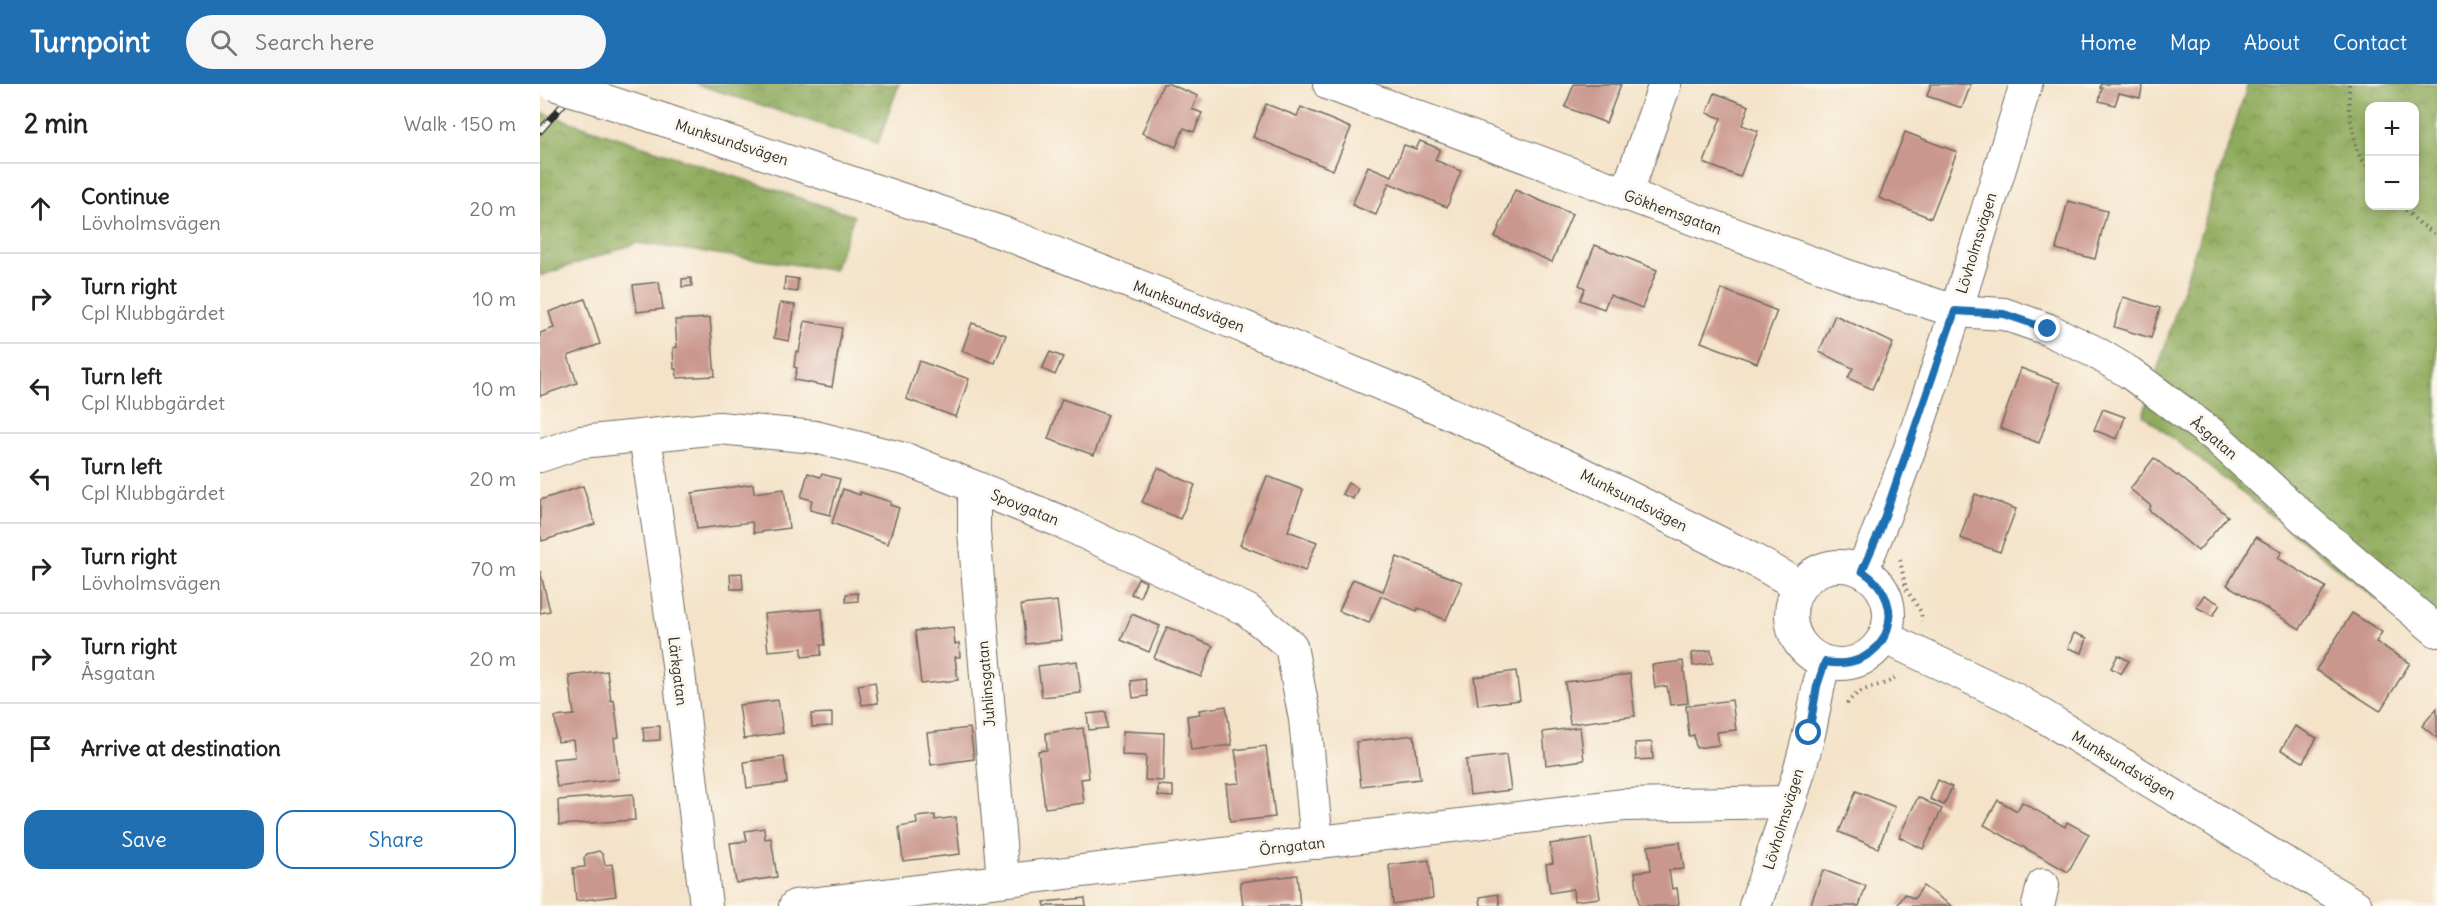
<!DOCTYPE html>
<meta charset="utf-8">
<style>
body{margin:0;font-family:Delius,sans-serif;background:#f6f6f6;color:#222}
.controls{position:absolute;right:18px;top:18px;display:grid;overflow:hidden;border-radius:12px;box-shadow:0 3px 9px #0003}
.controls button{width:54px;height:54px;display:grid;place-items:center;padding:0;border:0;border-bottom:2px solid #e0e0e0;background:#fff;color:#222;font:30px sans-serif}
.stop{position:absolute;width:18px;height:18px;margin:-14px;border:4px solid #1f6fb2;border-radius:50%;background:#fff}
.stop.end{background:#1f6fb2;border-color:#fff;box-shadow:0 2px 6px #0008}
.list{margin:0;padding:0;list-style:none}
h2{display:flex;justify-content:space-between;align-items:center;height:78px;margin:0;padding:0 24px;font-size:26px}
h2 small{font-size:20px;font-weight:400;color:#767676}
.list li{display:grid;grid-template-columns:39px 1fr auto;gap:18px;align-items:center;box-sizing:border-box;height:90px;padding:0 24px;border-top:2px solid #e0e0e0}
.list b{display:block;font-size:22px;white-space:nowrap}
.list p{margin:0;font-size:20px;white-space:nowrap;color:#767676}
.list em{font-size:20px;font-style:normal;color:#767676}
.actions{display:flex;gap:12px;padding:18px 24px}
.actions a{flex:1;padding:14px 0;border:2px solid #1f6fb2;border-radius:18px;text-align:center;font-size:21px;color:#1f6fb2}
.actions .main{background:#1f6fb2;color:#fff}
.icon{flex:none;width:33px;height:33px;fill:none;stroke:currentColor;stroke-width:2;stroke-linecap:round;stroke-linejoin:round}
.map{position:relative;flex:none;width:1897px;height:822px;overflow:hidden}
header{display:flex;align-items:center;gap:36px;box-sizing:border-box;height:84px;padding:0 30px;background:#1f6fb2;color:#fff}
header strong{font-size:28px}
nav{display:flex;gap:33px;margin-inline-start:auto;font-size:21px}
.search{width:420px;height:54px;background:#f6f6f6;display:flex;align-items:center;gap:15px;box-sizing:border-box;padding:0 21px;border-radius:33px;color:#767676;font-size:22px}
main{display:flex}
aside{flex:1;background:#fff}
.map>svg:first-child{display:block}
</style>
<header>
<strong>Turnpoint</strong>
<div class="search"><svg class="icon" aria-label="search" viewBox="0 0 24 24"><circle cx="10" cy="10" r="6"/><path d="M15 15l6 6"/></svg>Search here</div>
<nav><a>Home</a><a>Map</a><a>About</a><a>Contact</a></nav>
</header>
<main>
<aside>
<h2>2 min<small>Walk · 150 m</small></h2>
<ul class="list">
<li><svg class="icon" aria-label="ahead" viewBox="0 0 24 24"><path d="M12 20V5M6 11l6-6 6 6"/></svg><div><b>Continue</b><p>Lövholmsvägen</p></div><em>20 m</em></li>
<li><svg class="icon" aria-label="right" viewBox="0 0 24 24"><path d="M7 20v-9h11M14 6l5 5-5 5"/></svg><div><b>Turn right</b><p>Cpl Klubbgärdet</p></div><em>10 m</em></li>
<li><svg class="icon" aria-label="left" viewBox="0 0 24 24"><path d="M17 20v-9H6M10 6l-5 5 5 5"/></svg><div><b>Turn left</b><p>Cpl Klubbgärdet</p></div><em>10 m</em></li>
<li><svg class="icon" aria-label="left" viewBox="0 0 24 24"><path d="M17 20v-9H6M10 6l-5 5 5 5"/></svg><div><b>Turn left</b><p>Cpl Klubbgärdet</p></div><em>20 m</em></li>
<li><svg class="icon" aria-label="right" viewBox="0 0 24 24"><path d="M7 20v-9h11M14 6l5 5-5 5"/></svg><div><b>Turn right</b><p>Lövholmsvägen</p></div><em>70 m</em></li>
<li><svg class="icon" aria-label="right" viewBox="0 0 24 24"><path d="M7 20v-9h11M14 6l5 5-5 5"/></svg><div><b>Turn right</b><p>Åsgatan</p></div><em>20 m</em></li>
<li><svg class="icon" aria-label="arrive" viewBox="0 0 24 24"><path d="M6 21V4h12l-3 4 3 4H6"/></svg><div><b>Arrive at destination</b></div></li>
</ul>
<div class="actions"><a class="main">Save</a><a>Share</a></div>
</aside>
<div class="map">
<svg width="1897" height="822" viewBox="0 0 1897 822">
<defs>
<pattern id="forest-crowns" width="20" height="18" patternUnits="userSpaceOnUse" patternTransform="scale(1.5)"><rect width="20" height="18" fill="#8eaa5c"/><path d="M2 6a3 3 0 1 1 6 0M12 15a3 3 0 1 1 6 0" fill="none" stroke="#748b4c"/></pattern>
</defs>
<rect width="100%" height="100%" fill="#fbf7ec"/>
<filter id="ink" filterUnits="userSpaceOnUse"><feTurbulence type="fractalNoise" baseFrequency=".0167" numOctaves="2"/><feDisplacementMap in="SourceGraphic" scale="12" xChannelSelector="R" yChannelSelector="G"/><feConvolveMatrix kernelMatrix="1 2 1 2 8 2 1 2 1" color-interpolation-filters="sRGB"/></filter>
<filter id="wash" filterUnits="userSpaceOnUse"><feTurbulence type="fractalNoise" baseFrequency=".008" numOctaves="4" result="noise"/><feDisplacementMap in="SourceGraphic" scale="24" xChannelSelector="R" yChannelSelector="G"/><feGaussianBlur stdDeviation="1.35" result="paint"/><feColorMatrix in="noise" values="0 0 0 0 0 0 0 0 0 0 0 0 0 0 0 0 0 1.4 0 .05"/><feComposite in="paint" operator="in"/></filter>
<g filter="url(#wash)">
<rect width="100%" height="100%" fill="#f4e3c9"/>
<g fill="url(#forest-crowns)" stroke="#5c6a44" stroke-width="1.5" fill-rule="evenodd">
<polygon points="156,0 359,0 338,59"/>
<path d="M1708,0H1897V562L1603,331ZM1830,22H1874V122H1830Z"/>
<polygon points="0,28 314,132 294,186 97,159 0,192"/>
</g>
<g id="blocks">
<g fill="#ca978d">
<polygon points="623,0 629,0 658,12 652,25 662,29 654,48 644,44 636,63 602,49"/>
<polygon points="1034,0 1081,0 1066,39 1025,23"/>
<polygon points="1391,0 1431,0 1422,24 1387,12"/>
<polygon points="1561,0 1603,0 1600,14 1579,9 1575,21 1559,17 1562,4 1560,4"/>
<polygon points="1175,9 1209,22 1202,41 1218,47 1200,93 1164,79 1181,34 1167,29"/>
<polygon points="726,20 757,32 761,23 811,44 793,86 713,53"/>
<polygon points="1365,48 1417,68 1391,134 1339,114"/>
<polygon points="880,57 900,65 895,76 921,87 907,123 849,99 836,131 812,121 828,82 852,92 864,61 876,65"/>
<polygon points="975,106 1032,130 1012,178 955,153"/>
<polygon points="1528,117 1567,127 1555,175 1516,165"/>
<polygon points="1055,161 1117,186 1102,224 1070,211 1064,225 1040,216 1045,204 1039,201"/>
<polygon points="245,193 258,195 257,208 244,206"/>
<polygon points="151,194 152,202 142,203 142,195"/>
<polygon points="119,198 123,225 97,228 93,201"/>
<polygon points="1182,205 1237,227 1217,279 1161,258"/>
<polygon points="1583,213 1620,224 1611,254 1574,243"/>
<polygon points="45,215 60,260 28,272 37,299 0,312 0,249 14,244 9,228"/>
<polygon points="240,219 255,221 249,257 234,254"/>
<polygon points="1295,231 1353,259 1332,305 1308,294 1313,284 1279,268"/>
<polygon points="170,234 175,292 137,294 136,285 134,285 133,264 137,263 135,236"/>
<polygon points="265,237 302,244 292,303 254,296 257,284 254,283 256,267 259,268"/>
<polygon points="432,239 466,251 455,279 422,267"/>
<polygon points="510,268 523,273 515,291 502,285"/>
<polygon points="379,277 429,295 416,333 366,315"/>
<polygon points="1481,284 1520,299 1499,359 1460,344"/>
<polygon points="522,315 568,331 554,371 508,355"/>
<polygon points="1563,325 1585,333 1577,355 1554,346"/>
<polygon points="1614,374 1637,392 1638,391 1688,432 1658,467 1609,426 1611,422 1590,405"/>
<polygon points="618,384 655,401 640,435 602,418"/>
<polygon points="268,389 280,393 282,390 300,395 290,431 270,426 272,416 261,413"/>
<polygon points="727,392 763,406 748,447 777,458 765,487 700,461"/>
<polygon points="808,399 818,404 813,415 802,410"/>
<polygon points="213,400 214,409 244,405 249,444 214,449 212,438 157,445 152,409"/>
<polygon points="43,402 55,440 2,457 0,449 0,416"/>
<polygon points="303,405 320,411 320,408 351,418 350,421 359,424 348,460 292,439"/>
<polygon points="1435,410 1476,425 1460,468 1420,454"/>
<polygon points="1716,453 1742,468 1738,474 1786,503 1760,545 1687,501"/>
<polygon points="857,473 922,498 906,536 878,524 877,527 841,512 829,539 799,527 813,495 843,507"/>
<polygon points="0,487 10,527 0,529"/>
<polygon points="202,489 203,505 191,505 190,490"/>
<polygon points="598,494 606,498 600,513 591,510"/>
<polygon points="318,509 318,517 306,518 306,510"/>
<polygon points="1664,511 1680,520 1673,532 1656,523"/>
<polygon points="517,517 522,556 486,560 481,521"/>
<polygon points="282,525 285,561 281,561 281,571 262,573 262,564 228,567 224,530"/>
<polygon points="1812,529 1842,548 1836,558 1870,579 1840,627 1776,586"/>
<polygon points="592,530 620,542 609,568 581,556"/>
<polygon points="413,543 415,560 419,559 420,573 415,573 418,596 381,600 375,547"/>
<polygon points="627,543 673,562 661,593 614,574"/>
<polygon points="1534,549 1547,554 1542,569 1528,564"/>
<polygon points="1171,566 1173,579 1153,582 1152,569"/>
<polygon points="1578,571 1589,577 1581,590 1571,584"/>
<polygon points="537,577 541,609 502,613 498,582"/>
<polygon points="1143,577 1148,619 1130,621 1127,602 1115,604 1112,581"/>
<polygon points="67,587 71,617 74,616 79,653 74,654 79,695 17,703 13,675 35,673 33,656 18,658 15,633 34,631 29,592"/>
<polygon points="976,587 980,616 938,621 934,593"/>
<polygon points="1090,590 1095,632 1030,640 1025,598"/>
<polygon points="605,595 608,612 593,614 591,597"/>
<polygon points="335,598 338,619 322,621 318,601"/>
<polygon points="238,616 243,649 204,655 199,621"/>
<polygon points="1192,616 1196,646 1177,648 1179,661 1156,664 1154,651 1149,652 1146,622"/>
<polygon points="686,622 692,661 651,666 647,632 660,630 659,626"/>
<polygon points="1897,624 1897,654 1882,642"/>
<polygon points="566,628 567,644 549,646 547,630"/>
<polygon points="292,629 292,642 272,643 271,630"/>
<polygon points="120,642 120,656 104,657 103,643"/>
<polygon points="1755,642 1777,654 1763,678 1741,666"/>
<polygon points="1040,643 1044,676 1006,681 1003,648"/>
<polygon points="430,644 434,675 391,681 387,649"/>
<polygon points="543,644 549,694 541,695 544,719 505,724 498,667 507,666 506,649"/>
<polygon points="583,647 624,649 623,697 605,696 606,672 582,671"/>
<polygon points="874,651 880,695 821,702 816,658"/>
<polygon points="1112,658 1113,675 1096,676 1095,659"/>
<polygon points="726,662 735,733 690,738 686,700 700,699 695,666"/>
<polygon points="966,671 971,706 930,711 926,676"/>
<polygon points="244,673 247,699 207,704 204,678"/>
<polygon points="1398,696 1412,703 1404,721 1390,715"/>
<polygon points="618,701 633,702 633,713 618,712"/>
<polygon points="1316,707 1355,723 1338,764 1299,748"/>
<polygon points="93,710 95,736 19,741 18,716"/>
<polygon points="1378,713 1402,725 1383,765 1359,753"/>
<polygon points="1458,716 1477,727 1482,718 1525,743 1527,738 1549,750 1528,788 1444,741"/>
<polygon points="395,731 395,736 416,733 420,770 363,777 359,743 377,740 376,733"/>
<polygon points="224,744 225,755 231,754 237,793 196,799 190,759 207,757 205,747"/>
<polygon points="1051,754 1060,814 1034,817 1033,805 1010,809 1006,780 1013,779 1010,760"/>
<polygon points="1140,758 1144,785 1129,786 1132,805 1137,804 1139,819 1137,822 1099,822 1095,788 1111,786 1108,762"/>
<polygon points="59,767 63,771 65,781 72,780 76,812 36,817 33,784 45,783 44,774 47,770"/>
<polygon points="889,776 893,814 853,820 849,781"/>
<polygon points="1283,786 1326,802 1319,822 1270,822"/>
<polygon points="757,791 760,822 703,822 700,798"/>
<polygon points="1383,802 1412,822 1357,822 1365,810 1374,815"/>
<polygon points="958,810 960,822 941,822 940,813"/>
<polygon points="545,814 546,822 505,822 504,818"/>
</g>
</g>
</g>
<g filter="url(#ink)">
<use href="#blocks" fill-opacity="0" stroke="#716b62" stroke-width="1.5"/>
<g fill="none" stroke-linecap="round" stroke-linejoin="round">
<g stroke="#716b62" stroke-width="34">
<g id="minor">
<polyline points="789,0 1321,197 1415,227 1464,230 1507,245 1555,268 1590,289 1676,353 1767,437 1897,547"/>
<polyline points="124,36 466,150 704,243 898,324 1029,383 1212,475 1260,502"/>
<polyline points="1086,111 1125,0"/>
<polyline points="105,352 138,580 166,822"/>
<polyline points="0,372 41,358 179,344 275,353 368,376 522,438 707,526 751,562 765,635 777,759"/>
<polyline points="434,403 434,447 463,796"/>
<circle cx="1300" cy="531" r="49"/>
<path d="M1322,487C1389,330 1435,163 1486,0"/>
<polyline points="1344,553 1475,615 1816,822"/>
<polyline points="255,822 1084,721 1250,718"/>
<path d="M1215,822C1234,765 1255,708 1269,650C1275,626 1277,602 1285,578"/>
<polyline points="1498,822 1503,801"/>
</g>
</g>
<g stroke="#716b62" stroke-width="4" stroke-dasharray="1.5 4.5" stroke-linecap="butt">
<polyline points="1809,0 1809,26 1818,70 1830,86"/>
<polyline points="1861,122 1879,139 1897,151"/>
<polyline points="1360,476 1366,505 1381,528 1382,537"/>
<path d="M1307,620C1322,598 1344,606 1358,591"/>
</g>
<use href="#minor" stroke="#fff" stroke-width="32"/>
<g stroke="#2b2b2b" stroke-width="7">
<polyline id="rail" points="0,47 41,0"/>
</g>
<use href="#rail" stroke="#fbf7ec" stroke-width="4.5" stroke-dasharray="14" stroke-linecap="butt"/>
<g stroke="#716b62" stroke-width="34" stroke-linecap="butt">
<polyline id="minor-bridge" points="14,0 124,36"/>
</g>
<use href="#minor-bridge" stroke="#fff" stroke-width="32"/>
</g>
</g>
<g fill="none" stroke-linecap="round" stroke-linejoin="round" filter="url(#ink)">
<path stroke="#1f6fb2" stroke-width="8" d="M1269,649L1277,602L1285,578C1345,589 1375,521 1322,487L1340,446L1415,227L1464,230L1508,245"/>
</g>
<g text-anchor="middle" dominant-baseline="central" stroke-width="6" stroke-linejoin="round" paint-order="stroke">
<g font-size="15" fill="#2b2b2b" stroke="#fbf7ec">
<text transform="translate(192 58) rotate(18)">Munksundsvägen</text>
<text transform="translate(1133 128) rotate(20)">Gökhemsgatan</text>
<text transform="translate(1436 159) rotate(-73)">Lövholmsvägen</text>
<text transform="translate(649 222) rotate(21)">Munksundsvägen</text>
<text transform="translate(1674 354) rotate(40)">Åsgatan</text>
<text transform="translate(1094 416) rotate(27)">Munksundsvägen</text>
<text transform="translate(485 423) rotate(22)">Spovgatan</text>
<text transform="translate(138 587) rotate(83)">Lärkgatan</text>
<text transform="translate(446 600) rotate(-95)">Juhlinsgatan</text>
<text transform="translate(1584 681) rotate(31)">Munksundsvägen</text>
<text transform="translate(1243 735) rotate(-73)">Lövholmsvägen</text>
<text transform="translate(752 762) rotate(-7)">Örngatan</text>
</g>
</g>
</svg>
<div class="controls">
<button>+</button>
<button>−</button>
</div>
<div class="stop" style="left:1269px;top:649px"></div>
<div class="stop end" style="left:1508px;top:245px"></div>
</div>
</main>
